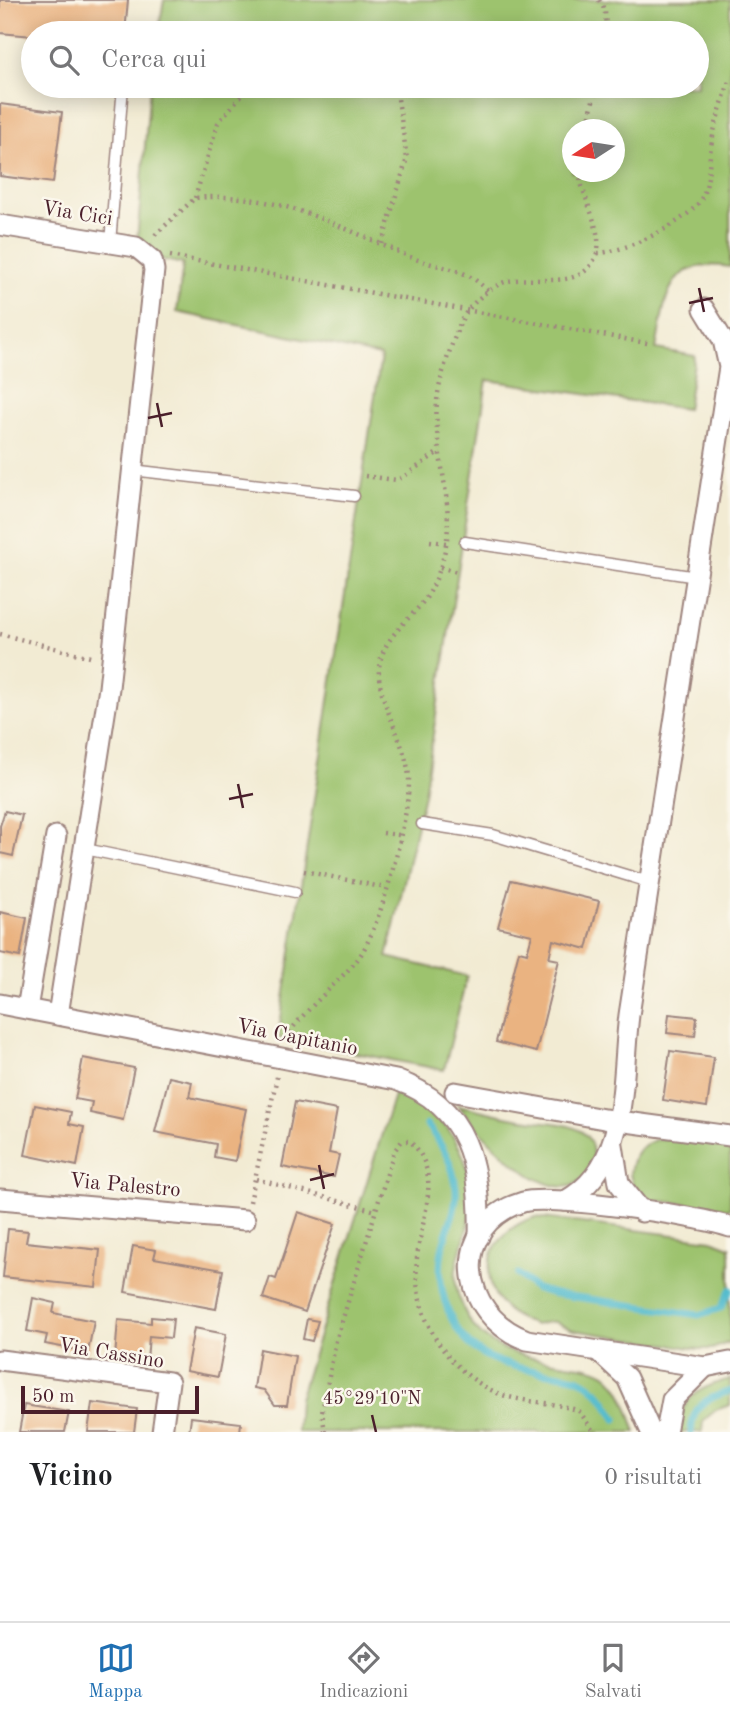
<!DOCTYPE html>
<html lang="it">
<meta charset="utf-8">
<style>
body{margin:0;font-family:"Old Standard TT",serif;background:#f2f2f2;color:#202124}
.compass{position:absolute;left:562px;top:119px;width:63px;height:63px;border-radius:50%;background:#fff;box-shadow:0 4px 18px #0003;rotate:258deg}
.scale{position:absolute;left:21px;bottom:18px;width:178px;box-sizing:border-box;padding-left:7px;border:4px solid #4a1f2b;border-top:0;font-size:19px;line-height:24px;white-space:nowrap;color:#4a1f2b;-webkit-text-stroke:5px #fbf7ec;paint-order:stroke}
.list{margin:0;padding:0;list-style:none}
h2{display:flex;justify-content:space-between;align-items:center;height:91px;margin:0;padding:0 28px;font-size:30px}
h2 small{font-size:23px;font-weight:400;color:#757577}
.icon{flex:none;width:38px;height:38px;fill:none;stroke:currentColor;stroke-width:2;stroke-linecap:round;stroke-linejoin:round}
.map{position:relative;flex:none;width:730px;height:1432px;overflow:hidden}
.search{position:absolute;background:#fff;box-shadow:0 4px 18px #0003;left:21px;right:21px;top:21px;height:77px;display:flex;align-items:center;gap:18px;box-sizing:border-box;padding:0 24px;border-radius:38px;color:#757577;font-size:26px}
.sheet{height:189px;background:#fff}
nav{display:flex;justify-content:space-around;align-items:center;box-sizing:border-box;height:98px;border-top:2px solid #e0e0e0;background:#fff;font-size:19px;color:#757577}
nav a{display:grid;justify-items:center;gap:4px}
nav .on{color:#1f6fb2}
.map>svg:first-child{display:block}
</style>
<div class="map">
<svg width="730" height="1432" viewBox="0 0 730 1432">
<rect width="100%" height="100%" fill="#fbf7ec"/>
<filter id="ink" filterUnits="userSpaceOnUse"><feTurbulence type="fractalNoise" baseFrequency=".0143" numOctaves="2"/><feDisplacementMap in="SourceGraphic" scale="14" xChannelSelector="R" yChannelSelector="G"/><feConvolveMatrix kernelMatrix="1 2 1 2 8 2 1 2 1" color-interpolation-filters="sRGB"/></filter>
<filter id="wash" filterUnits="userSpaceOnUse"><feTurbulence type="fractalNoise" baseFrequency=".00686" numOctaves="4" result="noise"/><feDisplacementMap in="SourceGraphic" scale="28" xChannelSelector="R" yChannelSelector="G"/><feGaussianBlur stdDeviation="1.57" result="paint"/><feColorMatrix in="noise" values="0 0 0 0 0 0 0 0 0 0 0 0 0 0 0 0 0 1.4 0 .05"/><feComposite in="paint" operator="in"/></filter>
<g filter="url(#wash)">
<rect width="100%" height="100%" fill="#f2ebd3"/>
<g fill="#9dc36e" stroke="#74714c" stroke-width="2" fill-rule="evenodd">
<path d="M164,0H730V267C665,257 666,298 656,349L695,356L687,409L487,380L424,794L387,957L467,976L444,1070L278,1038L381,356L177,312L183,264L136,254L150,86H697V33H158ZM572,130H614V172H572Z"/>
<path d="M395,1092C444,1104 478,1163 471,1212C465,1250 444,1268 464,1310C483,1354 531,1358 573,1365C584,1366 598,1368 608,1376C624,1390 629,1413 636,1432H297L299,1399Z"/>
<path d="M458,1105C477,1109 497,1115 516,1118C553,1125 608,1118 589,1174C583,1178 576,1185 570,1186C534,1194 478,1131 458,1105Z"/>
<path d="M665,1138L730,1144V1209L652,1200L633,1186L630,1174C632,1153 643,1140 665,1138Z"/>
<path d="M536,1217L712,1240L730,1247V1342L712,1349H698L573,1330C554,1322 558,1319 536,1325C473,1308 474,1234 536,1217Z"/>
<path d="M730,1379V1405L716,1410L703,1421L702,1432H677C680,1398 699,1387 730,1379Z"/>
</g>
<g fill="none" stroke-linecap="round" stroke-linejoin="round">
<g stroke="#50bacc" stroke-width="7">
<path d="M427,1125C442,1145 453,1162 456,1188C458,1211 446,1228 442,1250C435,1289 451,1339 488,1357C514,1370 549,1372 577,1378C598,1388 605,1400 616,1419"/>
<polyline points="518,1274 536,1289 555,1294 699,1315 721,1308 730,1290"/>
<path d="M691,1432C693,1404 705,1399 730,1391"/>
</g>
</g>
<g id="blocks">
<g fill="#eab381">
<polygon points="0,0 128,0 125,33 33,33 33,36 0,33"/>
<polygon points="0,104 62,112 53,183 0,176"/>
<polygon points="5,811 22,815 13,856 0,853 0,826"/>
<polygon points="511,880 599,901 587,949 553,940 549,958 559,960 536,1052 496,1042 519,951 527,953 532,935 498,927"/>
<polygon points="0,912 27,918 20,957 0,953"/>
<polygon points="669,1014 697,1017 695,1036 667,1033"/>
<polygon points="670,1051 714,1057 707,1107 663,1100"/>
<polygon points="83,1058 134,1068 123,1120 90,1113 92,1102 75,1099"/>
<polygon points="169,1077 192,1082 189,1097 246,1109 235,1161 214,1157 216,1144 155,1132"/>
<polygon points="295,1102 337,1110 329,1153 339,1155 334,1177 282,1167"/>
<polygon points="35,1105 71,1112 69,1124 84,1127 77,1166 25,1155"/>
<polygon points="298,1212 335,1224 305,1312 263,1298 270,1277 276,1279"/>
<polygon points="8,1229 28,1231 26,1242 100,1250 96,1287 3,1277"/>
<polygon points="133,1246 156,1250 154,1258 223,1270 216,1309 125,1292"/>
<polygon points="33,1298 55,1303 53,1313 94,1321 88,1352 45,1344 47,1335 27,1331"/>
<polygon points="151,1317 173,1319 171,1338 149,1336 147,1361 115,1358 118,1320 151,1323"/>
<polygon points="307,1319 318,1321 312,1341 303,1339"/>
<polygon points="194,1328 226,1334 218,1377 186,1371"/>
<polygon points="260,1349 295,1356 287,1405 275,1405 264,1390 254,1388"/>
<polygon points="92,1403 137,1409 134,1432 88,1432"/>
<polygon points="24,1405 69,1412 65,1432 19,1432"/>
<polygon points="191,1417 241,1423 240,1432 189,1432"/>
</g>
</g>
</g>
<g filter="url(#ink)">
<use href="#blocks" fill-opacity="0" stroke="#9e857f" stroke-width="2"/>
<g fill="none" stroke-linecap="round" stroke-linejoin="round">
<g stroke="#9e857f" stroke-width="13">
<g id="lane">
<polyline points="110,243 123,86"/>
<polyline points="132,470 354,496"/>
<polyline points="465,542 697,577"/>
<polyline points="422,824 493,835 649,882"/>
<polyline points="85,849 295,892"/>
</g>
</g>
<g stroke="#9e857f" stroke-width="23">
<g id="street">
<polyline points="0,225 136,247 152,260 154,270 109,688 58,1015"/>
<path d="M0,1004L396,1080C469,1106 481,1167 479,1237"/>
<polyline points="27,1009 56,836"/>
<polyline points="455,1092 604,1119 730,1136"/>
<polyline points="613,1145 619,1183 642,1212"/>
<polyline points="0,1199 245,1220"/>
<path d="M565,1201C630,1166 621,1079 629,1015L729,367L723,340L704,309"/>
<path d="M730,1227C701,1216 550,1194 523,1202C449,1224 458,1315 527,1340L705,1367L730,1362"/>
<polyline points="599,1352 627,1378 651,1432"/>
<polyline points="0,1360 169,1382 162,1432"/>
<polyline points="666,1432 672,1400 705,1367"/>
</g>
</g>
<g stroke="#9e857f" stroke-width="4.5" stroke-dasharray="2 5" stroke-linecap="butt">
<polyline points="599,0 605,11 606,33"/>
<polyline points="311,33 329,33"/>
<polyline points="587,130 596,86"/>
<polyline points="195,198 218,123 249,86"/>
<path d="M155,235L195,198C274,190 338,226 408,256C442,271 461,263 489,292"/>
<polyline points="382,244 407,158 396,86"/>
<path d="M598,253C625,252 687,223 701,199C711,182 708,160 712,141C716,119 724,99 730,78"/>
<polyline points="170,256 652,344"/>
<polyline points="365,476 396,480 403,477 440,451"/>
<polyline points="430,541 446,543"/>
<polyline points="440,567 457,572"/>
<polyline points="0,634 94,658"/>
<polyline points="383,833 399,835"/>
<polyline points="304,871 386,888"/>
<path d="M286,1038C297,1017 339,982 357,960C380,932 410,815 409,779C408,743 372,695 380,662C386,636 407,622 423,602C436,586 444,559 447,539C452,492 433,448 437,402C438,382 451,346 459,326C465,308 489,286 508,281C536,275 584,293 597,253C604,233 581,194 579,172"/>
<polyline points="256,1179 376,1211"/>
<polyline points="250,1202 277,1077"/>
<path d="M325,1432L322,1412L336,1341L394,1151L402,1141H410C444,1174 421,1218 417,1258C412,1313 442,1365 491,1390C517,1404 551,1400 579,1411L594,1432"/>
</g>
<use href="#lane" stroke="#fff" stroke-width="10"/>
<use href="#street" stroke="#fff" stroke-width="19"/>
</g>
</g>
<path fill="none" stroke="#4a1f2b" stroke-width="2.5" d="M699,288L704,312M689,303L713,298M157,403L162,427M148,418L172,413M238,784L243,808M229,799L253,794M319,1165L324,1189M310,1180L334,1174M372,1415L376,1432"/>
<g text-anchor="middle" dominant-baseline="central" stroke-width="5" stroke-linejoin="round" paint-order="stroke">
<g font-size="21" fill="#4a1f2b" stroke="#fbf7ec">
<text transform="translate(77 214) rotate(9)">Via Cici</text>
<text transform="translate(297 1038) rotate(11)">Via Capitanio</text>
<text transform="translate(125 1186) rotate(5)">Via Palestro</text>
<text transform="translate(111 1354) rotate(9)">Via Cassino</text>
</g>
</g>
<g font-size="18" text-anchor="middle" fill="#4a1f2b" stroke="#fbf7ec" stroke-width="5" stroke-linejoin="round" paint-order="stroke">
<text x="372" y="1404">45°29'10"N</text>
</g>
</svg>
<svg class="compass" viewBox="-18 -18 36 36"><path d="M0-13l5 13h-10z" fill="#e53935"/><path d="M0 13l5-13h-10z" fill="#757577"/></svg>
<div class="scale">50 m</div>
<div class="search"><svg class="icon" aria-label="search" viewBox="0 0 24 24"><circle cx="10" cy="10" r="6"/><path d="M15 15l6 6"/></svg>Cerca qui</div>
</div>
<section class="sheet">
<h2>Vicino<small>0 risultati</small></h2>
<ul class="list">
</ul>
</section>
<nav>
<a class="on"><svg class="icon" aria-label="map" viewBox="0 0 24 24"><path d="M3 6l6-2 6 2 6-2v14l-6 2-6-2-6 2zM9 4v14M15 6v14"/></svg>Mappa</a>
<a><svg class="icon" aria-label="directions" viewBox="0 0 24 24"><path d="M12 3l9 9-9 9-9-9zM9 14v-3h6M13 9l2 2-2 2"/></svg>Indicazioni</a>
<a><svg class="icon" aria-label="saved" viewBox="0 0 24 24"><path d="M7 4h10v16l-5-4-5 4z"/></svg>Salvati</a>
</nav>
